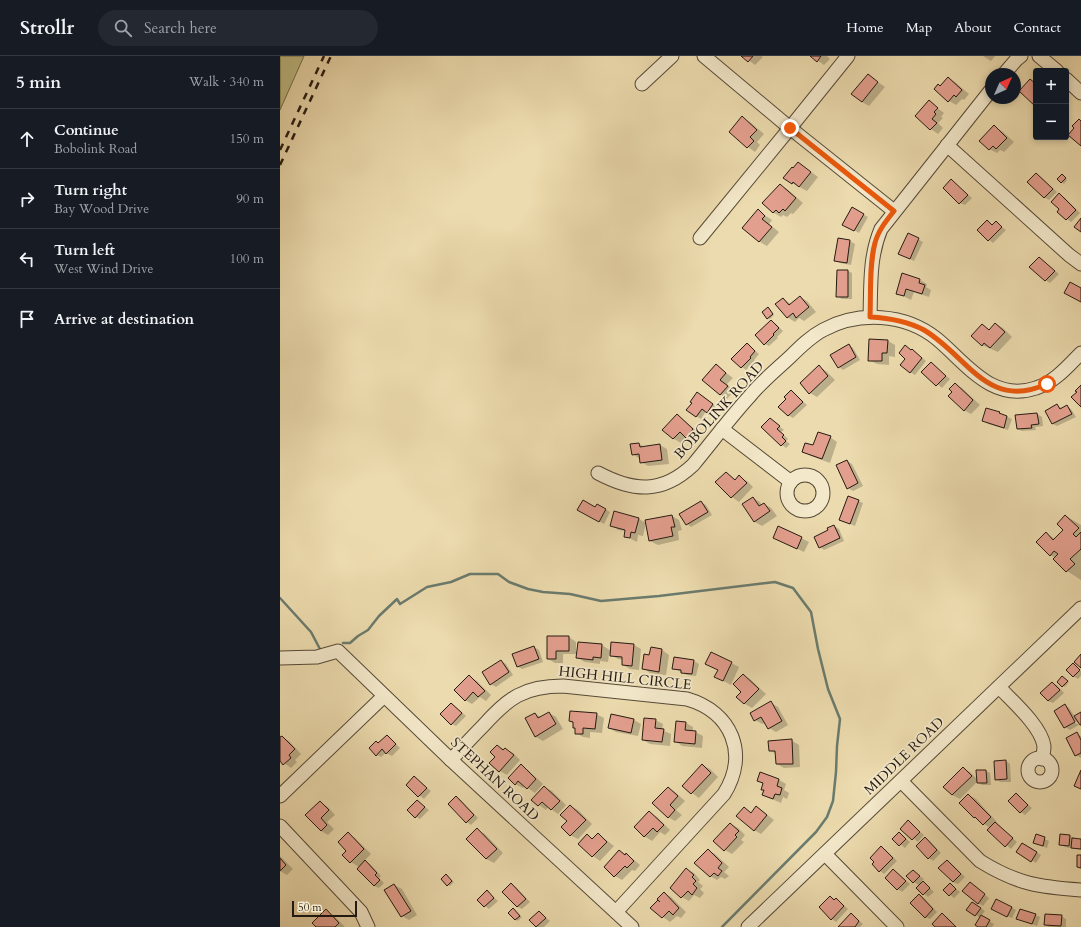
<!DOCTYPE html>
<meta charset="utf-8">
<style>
body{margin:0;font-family:Cardo,serif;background:#242831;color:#f1f3f6}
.controls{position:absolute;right:12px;top:12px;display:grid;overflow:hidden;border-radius:4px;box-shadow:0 2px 6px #0003}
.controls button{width:36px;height:36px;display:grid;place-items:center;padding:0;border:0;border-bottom:1px solid #363941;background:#171b24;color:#f1f3f6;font:20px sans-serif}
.compass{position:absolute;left:705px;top:12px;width:36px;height:36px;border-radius:50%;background:#171b24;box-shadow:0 2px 6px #0003;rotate:45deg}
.scale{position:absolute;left:12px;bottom:10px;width:65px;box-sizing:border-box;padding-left:4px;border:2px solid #241a11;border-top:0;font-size:11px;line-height:14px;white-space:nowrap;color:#241a11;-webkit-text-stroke:3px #f3e8ca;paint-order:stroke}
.stop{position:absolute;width:12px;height:12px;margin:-9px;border:3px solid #ea580c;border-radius:50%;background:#fff}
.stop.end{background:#ea580c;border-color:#fff;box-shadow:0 1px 4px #0008}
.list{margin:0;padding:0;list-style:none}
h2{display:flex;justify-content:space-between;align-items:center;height:52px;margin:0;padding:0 16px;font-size:17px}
h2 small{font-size:13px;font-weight:400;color:#9ea1a6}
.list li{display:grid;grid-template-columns:26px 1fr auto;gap:12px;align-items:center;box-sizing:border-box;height:60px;padding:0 16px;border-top:1px solid #363941}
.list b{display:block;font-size:15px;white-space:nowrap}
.list p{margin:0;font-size:13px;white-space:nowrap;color:#9ea1a6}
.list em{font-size:13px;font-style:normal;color:#9ea1a6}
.icon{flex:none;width:22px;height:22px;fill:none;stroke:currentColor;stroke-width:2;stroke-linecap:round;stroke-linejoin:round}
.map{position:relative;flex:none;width:801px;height:871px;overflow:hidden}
header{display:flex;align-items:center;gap:24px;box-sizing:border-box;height:56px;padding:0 20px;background:#171b24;border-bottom:1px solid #363941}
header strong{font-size:19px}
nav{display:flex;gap:22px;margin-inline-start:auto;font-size:14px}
.search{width:280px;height:36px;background:#242831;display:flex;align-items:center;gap:10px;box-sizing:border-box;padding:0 14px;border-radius:22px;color:#9ea1a6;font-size:15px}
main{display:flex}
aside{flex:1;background:#171b24}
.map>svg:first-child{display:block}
</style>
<header>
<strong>Strollr</strong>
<div class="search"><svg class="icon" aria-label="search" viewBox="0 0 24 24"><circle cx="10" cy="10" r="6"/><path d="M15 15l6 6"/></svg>Search here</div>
<nav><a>Home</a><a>Map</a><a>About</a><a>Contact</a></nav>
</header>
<main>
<aside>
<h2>5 min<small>Walk · 340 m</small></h2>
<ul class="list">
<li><svg class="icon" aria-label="ahead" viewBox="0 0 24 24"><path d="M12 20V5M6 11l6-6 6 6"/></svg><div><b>Continue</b><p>Bobolink Road</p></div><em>150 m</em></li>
<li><svg class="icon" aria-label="right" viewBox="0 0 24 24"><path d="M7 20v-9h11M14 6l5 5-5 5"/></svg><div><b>Turn right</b><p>Bay Wood Drive</p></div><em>90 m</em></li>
<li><svg class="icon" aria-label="left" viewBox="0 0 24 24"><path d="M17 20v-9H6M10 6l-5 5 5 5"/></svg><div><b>Turn left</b><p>West Wind Drive</p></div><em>100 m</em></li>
<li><svg class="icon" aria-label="arrive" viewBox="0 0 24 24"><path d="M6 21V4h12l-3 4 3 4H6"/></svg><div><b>Arrive at destination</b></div></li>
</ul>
</aside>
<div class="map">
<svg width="801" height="871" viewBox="0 0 801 871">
<rect width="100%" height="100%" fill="#ecdbae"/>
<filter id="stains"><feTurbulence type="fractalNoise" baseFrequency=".005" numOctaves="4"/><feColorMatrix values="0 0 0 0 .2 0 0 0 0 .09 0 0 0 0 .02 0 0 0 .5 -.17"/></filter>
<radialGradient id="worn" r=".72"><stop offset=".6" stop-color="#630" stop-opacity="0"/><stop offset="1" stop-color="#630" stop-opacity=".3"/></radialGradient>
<polygon fill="#c0bd85" stroke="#726c4b" points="0,0 24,0 0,54"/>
<g fill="#0003">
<polygon points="463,0 481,0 483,1 475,9"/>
<polygon points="531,0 547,0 550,3 544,9"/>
<polygon points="703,0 715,0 711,5"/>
<polygon points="588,19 605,31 589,50 582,46"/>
<polygon points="668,22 675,26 689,38 684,44 682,43 676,49 669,45 660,31"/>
<polygon points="649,46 664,57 661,61 663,62 658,67 663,72 658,78 651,73 636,60"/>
<polygon points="463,62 470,66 484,78 477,86 480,89 475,96 468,91"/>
<polygon points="714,71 722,75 734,86 724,96 720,94 717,97 709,93"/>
<polygon points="519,107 538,121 527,135 512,127 513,114"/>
<polygon points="756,118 761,121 777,136 769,144 764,141"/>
<polygon points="784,120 787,124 784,128 778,123"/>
<polygon points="672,125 692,142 685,149 680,147"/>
<polygon points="500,129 507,133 523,147 513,158 511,157 507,161 503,159 501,161 494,157 483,147"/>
<polygon points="779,139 784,141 800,157 791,166 778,156 781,153"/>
<polygon points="572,153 588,161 579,177 564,168"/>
<polygon points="478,155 492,164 489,168 499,176 487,190 480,186 463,171"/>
<polygon points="707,165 713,170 716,167 726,174 713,187 709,184"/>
<polygon points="628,178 643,186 634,205 624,200"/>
<polygon points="559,183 570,185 575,188 571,209 560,207 555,204"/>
<polygon points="759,202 779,218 770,227 765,224"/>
<polygon points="568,215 572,217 572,243 562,243 557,240"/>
<polygon points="622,219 640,224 647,228 646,231 651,234 649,241 634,236 631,244 617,237"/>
<polygon points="520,241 527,245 536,256 524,265 519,262 515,266 507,261 503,243 511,248"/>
<polygon points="490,254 494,259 490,263 488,262"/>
<polygon points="491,265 496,268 503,275 497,281 498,282 489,290 485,288"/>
<polygon points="716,268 723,272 732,281 718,296 702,289 703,270 710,274"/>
<polygon points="608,285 615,289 615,301 609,300 609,309 597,308 589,304"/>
<polygon points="467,288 479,298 474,304 475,305 466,314 452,303"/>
<polygon points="569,289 573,292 580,304 563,314 559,311"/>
<polygon points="633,294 646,305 635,319 630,316"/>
<polygon points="651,307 670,323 662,332 643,316"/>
<polygon points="436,309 453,322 447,328 454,335 447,343 440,338"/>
<polygon points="539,311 546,315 555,324 537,341 530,337"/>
<polygon points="675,328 682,332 700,349 691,358 684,354 673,336"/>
<polygon points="511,335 527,349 513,362 508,359 507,343"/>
<polygon points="422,340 437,351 432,358 426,355 421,363 416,360"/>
<polygon points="777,350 782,352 787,350 791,353 796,361 777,370 773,368"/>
<polygon points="719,357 732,363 728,374 708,368 704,365"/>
<polygon points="757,358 762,361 763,370 755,371 756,374 742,375 738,373 736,360"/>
<polygon points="397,359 404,364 420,378 414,385 406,381 401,387 394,383 384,374"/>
<polygon points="491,363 504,374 501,376 508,383 506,385 510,388 506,392 502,389"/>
<polygon points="550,381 557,386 550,407 531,400 524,396"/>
<polygon points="359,388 365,391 380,389 387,393 389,408 368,410 361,406 360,403 353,398"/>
<polygon points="567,405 572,408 583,430 573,435 568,432"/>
<polygon points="446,417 456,424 459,421 467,425 473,431 459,446 452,441 436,426"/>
<polygon points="473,442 480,446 482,450 484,448 491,452 497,460 482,470 475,466 463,449"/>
<polygon points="578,445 583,447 575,470 565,466"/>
<polygon points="421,446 426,449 432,459 411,471 407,468"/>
<polygon points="317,449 330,456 324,468 298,454 315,452"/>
<polygon points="392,460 399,464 402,474 398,475 399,484 378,489 370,485 366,465"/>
<polygon points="786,460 801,469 801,524 787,515 775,503 776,502 770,499 766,477 775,483 784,474"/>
<polygon points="359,463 366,467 363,480 358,479 357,486 345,480 346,475 338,474 331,469"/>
<polygon points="554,470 559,473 564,485 544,494 540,491 550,474"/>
<polygon points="499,471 529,486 524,496 501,485"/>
<polygon points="268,581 289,581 296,586 296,598 322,589 331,595 354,589 361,593 359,614 350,613 343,609 343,604 338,603 329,598 328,606 320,605 320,608 305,606 298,602 298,598 283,598 283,607 275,607 268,603"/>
<polygon points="254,591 259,594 263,606 242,613 237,610"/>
<polygon points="372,593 382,594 389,599 386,619 370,617 363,612 370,600"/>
<polygon points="432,597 459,611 451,629 436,621 439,614 427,608"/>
<polygon points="395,602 414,605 419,608 416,620 407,619 393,612"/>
<polygon points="221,605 226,608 233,619 216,631 211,628"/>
<polygon points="793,608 801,615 801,620 798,623 793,620"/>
<polygon points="463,619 470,623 486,638 472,652 465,648 458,641 463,636"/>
<polygon points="190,621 197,625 211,639 206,645 200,641 192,648 185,644"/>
<polygon points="784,622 789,626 785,631 783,630"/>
<polygon points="772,627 777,629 784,637 773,647 768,645"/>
<polygon points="491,647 498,651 508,669 496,676 489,672 486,667 482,668 475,664"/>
<polygon points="172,648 186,660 176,670 172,668"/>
<polygon points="785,649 789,652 795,661 801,657 801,669 791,662 790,664 799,669 790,674 785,671"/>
<polygon points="269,657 276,661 283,673 263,685 256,681 246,662 255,658 261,661"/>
<polygon points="316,658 324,662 322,677 310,676 310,682 303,681 296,677 294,668 290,665"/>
<polygon points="354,664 361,668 358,680 336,676 329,672"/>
<polygon points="375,664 383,668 382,674 391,678 390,690 370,688 363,684"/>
<polygon points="406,667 413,671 413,675 423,680 422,692 402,690 395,685"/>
<polygon points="797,678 801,680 801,702 796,699"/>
<polygon points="107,680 111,683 120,692 112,700 106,697 101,701 97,699 98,688"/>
<polygon points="2,681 9,685 21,698 15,704 17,706 11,712 0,704 0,683"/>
<polygon points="511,684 519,689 520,711 504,712 497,708 496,698 490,694"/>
<polygon points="217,690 233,697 240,704 227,719 220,715 216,700"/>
<polygon points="726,705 730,708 731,726 720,726 716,723"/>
<polygon points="422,709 430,713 438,721 419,742 412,737 403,729"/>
<polygon points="241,710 248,714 263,728 255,737 245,730 243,732 235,728"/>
<polygon points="683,712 690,716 698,724 706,715 710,717 711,729 702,729 697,726 680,743 672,739"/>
<polygon points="134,721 151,735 144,743 127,729"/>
<polygon points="499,724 506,728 504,734 509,737 507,743 503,741 501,747 483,739 485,735 482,733 484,728 478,725"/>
<polygon points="264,731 272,735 286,749 278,758 268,751 266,754 259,749"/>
<polygon points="388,732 395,736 405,745 396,754 402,759 395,765 388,761"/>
<polygon points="736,738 752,752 745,759 741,756"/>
<polygon points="689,739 696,743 717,766 716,767 737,786 731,793 709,774 710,772 694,761"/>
<polygon points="177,741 181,744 198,762 191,769 187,766"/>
<polygon points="137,745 149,754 140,763 136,761"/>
<polygon points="40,746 48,751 55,759 47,766 54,773 48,779 41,775"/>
<polygon points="290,750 298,754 312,768 298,783 290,779 288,765"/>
<polygon points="477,751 494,764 481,778 474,774 464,753 472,757"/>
<polygon points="369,756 377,761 390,774 385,779 380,776 372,785 364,780"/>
<polygon points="628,766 644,779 638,786 622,773"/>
<polygon points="450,768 458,772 465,779 461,784 464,786 452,798 445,794 435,785"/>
<polygon points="197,774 205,778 223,797 214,807 206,803"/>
<polygon points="620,777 630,786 625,792 614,783"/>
<polygon points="68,778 75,782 91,798 84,805 90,808 101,820 99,822 104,827 99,832 94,830 78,813 79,811 71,806 64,799 67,795"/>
<polygon points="318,778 325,783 334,790 320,805 313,800 300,788 307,780 313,783"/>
<polygon points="781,779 790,780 801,784 801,794 785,791 780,788"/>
<polygon points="757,780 769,785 767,792 754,787"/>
<polygon points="645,782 650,785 661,797 653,805 649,802"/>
<polygon points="743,788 761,799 756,807 738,796"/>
<polygon points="602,791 606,794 617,805 604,818 600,815"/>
<polygon points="428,794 435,798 449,811 444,816 449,820 445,823 441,821 437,824 430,820"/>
<polygon points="340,795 353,803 360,809 355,815 352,814 342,824 335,820 325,811"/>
<polygon points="0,800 13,813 7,819 0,815"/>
<polygon points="667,805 671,807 685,821 678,828 673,826"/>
<polygon points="406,813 414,817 420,824 418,826 423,830 420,833 424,837 420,842 414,839 409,845 402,841"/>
<polygon points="613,814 630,828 622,836 618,833"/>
<polygon points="633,815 644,823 641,826 647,829 654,836 648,841 638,832 640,830 634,826"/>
<polygon points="168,821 174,826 170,830 168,829"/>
<polygon points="690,827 709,842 703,850 698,847"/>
<polygon points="231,828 236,831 250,846 242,853 238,851"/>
<polygon points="670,828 680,836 674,842 664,834"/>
<polygon points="114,829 122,833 137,859 129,864 122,860"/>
<polygon points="207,836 218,845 209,853 198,844"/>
<polygon points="384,837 391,841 406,856 401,862 397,860 390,866 371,852"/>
<polygon points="639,840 644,842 657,856 650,863 645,861"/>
<polygon points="550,841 560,846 568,853 556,866 552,863"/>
<polygon points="696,849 705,855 701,860 714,868 712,871 700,871 700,862 696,859"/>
<polygon points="731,851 736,854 732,862 717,856"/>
<polygon points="233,853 242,861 238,865 230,857"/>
<polygon points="46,855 53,859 65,871 37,871"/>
<polygon points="259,856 270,865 264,871 258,871 250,864"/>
<polygon points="571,858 583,868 580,871 559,871"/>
<polygon points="662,858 667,861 677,871 657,871"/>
<polygon points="755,859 760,861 757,870 737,863"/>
<polygon points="781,860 786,863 786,871 769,871 765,869"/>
</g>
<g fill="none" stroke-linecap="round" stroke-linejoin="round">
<g stroke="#6a7b6e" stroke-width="2.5">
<polyline points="0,542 31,576 41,595"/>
<polyline points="63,587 70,587 78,580 88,574 99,560 117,543 120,548 147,531 171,526 190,518 218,518 229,526 248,533 263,536 290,538 321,545 379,540 495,526 513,532 531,556 538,593 548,633 560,663 557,690 556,716 553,745 547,761 536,776 442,871"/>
</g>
</g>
<g fill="#e39f8e" stroke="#241a11">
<polygon points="461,0 473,0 468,6"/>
<polygon points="530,0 541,0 537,6"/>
<polygon points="588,18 598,26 582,46 571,38"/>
<polygon points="668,21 682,34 676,41 674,39 668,46 654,33 658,28 660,30"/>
<polygon points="750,23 756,28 756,48 755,50 739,35"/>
<polygon points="649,44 658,52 654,56 656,58 652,63 657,67 650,74 635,60"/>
<polygon points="462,60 477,74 470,81 474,85 467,92 449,76"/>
<polygon points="799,63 801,65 801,90 788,79 794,72 792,70"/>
<polygon points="714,69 727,82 716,93 713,90 709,94 699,85"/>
<polygon points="518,106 531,116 519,131 513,126 512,128 503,122 512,111 513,112"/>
<polygon points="756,117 773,133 764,142 747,126"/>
<polygon points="782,118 786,122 781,127 777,123"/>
<polygon points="671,123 688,139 679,148 663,132"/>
<polygon points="500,128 516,142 505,155 503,153 499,157 496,154 493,157 482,147"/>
<polygon points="779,137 796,154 786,164 777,156 779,153 771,146"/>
<polygon points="572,151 584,158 574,175 562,169"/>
<polygon points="478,153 485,160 482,163 492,171 479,186 462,172"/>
<polygon points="801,162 801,176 794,171"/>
<polygon points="707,164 712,169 716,165 722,171 708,185 697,174"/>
<polygon points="628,177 639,182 630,203 618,198"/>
<polygon points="558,182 570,184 567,207 554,205"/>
<polygon points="759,201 775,215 765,225 749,211"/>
<polygon points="557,214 568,214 568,241 556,241"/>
<polygon points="622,217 640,223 639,227 645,229 642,238 626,233 624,240 616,238"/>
<polygon points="790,226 801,232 801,246 784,237"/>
<polygon points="520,240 529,251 516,262 513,257 507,262 495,248 503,242 509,249"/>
<polygon points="488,251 493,258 487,263 482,256"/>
<polygon points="491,264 499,272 493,278 494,279 484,289 475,279"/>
<polygon points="715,267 725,276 710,292 704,287 702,290 691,280 702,268 709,274"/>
<polygon points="589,283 608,284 607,297 602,297 602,305 588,305"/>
<polygon points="467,287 475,295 470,301 471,302 461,312 451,303"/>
<polygon points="569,288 576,301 558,312 550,299"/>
<polygon points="625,289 631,294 632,293 642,302 630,317 620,309 625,303 619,297"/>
<polygon points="651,306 666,320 656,330 641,316"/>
<polygon points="436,308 446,317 440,324 448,330 440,339 422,324"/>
<polygon points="539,309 548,320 529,338 520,327"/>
<polygon points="675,327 693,344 684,355 668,340 672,336 669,333"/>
<polygon points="801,329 801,351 791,341 797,336 795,335"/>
<polygon points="511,334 523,346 508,360 498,351 506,343 504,341"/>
<polygon points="417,336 433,348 427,357 422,353 416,361 406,354 412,347 410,346"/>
<polygon points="777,348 780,353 787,349 792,358 772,368 765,355"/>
<polygon points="706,352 720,356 719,357 727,360 724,372 702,365"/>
<polygon points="757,357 759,368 751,369 752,372 737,373 735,359"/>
<polygon points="397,358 413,373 406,382 400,376 393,383 382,374"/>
<polygon points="490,362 500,370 497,373 504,379 502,381 506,385 501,390 481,371"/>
<polygon points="538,376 551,380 542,403 522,396 525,387 533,389"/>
<polygon points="359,387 360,391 380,388 382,404 360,407 359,398 352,399 350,388"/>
<polygon points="567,404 578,427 567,433 556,409"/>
<polygon points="446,416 455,424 459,419 467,427 451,442 435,426"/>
<polygon points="568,440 579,444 570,468 559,464"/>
<polygon points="473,441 479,450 484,447 490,455 474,466 462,448"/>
<polygon points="303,444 315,451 317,448 326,453 319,466 297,454"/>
<polygon points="421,445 428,456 406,469 399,458"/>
<polygon points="334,455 359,462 355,477 351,476 350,482 344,481 345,474 330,470"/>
<polygon points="392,459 395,471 391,471 393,480 369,485 365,464"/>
<polygon points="785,459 799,472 793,478 796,481 801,476 801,493 790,503 795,508 786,516 773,503 778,498 774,495 770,500 756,486 766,476 773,484 783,474 777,468"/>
<polygon points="554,469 560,482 539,492 534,481 548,474 547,472"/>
<polygon points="498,470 522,481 517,493 493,482"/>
<polygon points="267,580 289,580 289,595 276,595 276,603 267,603"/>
<polygon points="298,586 322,588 321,602 313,601 313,604 296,602"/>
<polygon points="331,586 354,588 352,610 342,609 342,601 330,600"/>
<polygon points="254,590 259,603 237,611 232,598"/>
<polygon points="371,591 382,593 379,616 362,613 364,598 369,599"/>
<polygon points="431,596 452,606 443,625 434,621 438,614 425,608"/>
<polygon points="801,598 801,612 794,606"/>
<polygon points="394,601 414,604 412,618 401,617 401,614 392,613"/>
<polygon points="221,604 229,616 210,629 202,616"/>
<polygon points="793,607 800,614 793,621 786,614"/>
<polygon points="463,618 479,633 464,648 456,641 461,636 453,628"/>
<polygon points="189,619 205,635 198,641 193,636 185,645 174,634"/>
<polygon points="782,620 788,625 782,631 777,626"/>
<polygon points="772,626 780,634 768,645 760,637"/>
<polygon points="491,645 502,665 488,673 481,661 474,665 470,657"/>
<polygon points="171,647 182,657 171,669 160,658"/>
<polygon points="785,648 795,666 784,672 774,655"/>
<polygon points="290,655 317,657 315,673 303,672 303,678 295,678 295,672 293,672 293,666 289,665"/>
<polygon points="269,656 276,668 255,681 245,662 255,657 258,662"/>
<polygon points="801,656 801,669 800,669 794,660"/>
<polygon points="331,658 354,663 351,677 328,672"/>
<polygon points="364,662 376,663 375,672 384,673 382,686 362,684"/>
<polygon points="396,665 406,666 405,674 416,675 415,688 394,686"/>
<polygon points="797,676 801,684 801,697 795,700 786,682"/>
<polygon points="107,679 116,688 106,698 102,693 96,700 89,692 96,685 98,687"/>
<polygon points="2,680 15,693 9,699 11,702 3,709 0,705 0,681"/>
<polygon points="512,683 513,708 496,708 495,695 489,695 488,685"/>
<polygon points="217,689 223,694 225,692 234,699 219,716 209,707 215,701 210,696"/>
<polygon points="726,704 727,723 715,724 714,705"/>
<polygon points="241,708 256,723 247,733 238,725 235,729 228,722"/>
<polygon points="422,708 431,717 411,738 402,730"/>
<polygon points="683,711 692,720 672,739 663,731"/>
<polygon points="696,714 706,714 707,727 697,727"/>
<polygon points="801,714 801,733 794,730"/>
<polygon points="480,716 499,723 497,730 502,732 500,739 495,738 493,743 482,739 484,734 481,734 483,727 477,725"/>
<polygon points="134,720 147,732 138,741 126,729"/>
<polygon points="264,730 280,745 271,754 262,746 258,750 251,744"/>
<polygon points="388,731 398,740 390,749 395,754 388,762 372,747"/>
<polygon points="736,737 748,749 740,757 728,745"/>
<polygon points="688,738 711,761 703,769 695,761 694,762 679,747"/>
<polygon points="176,740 194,759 186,767 168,748"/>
<polygon points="137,744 145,751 135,762 127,754"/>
<polygon points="40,745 49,754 41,762 47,769 41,775 25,759"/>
<polygon points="290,749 306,764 290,780 281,771 287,765 280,759"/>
<polygon points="476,750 487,759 474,775 456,760 464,751 471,757"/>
<polygon points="369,755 384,769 377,776 373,772 364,781 354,771"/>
<polygon points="628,764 640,776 632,784 620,773"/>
<polygon points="715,766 733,782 725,791 707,774"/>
<polygon points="450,767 459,775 455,779 457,781 444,795 433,785"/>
<polygon points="197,772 217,793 206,803 186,783"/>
<polygon points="68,776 84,793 70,807 62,799 66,795 58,786"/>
<polygon points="619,776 626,783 619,790 612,783"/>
<polygon points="318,777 327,786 312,801 298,788 307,778 312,783"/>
<polygon points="756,778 765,781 763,790 753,787"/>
<polygon points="780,778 790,779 789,790 779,789"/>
<polygon points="645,781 657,794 648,803 636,790"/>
<polygon points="792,782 801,783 801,793 791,792"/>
<polygon points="742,787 757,796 751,806 736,796"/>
<polygon points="601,790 613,802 599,816 592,808 594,806 590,802"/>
<polygon points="428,793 442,807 438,812 442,815 438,820 434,817 430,821 414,807"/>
<polygon points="339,794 345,799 346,797 354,805 347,812 345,810 334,821 324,811"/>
<polygon points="797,799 801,799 801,812 797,811"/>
<polygon points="0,802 6,809 0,815"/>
<polygon points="85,804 97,817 95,819 100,824 94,830 77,813"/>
<polygon points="667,804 681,818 673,826 658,812"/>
<polygon points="406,812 414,819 412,821 416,825 413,828 417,832 412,839 408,835 401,842 390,832"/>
<polygon points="613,813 626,825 617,834 605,822"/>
<polygon points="633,814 640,820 633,827 626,820"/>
<polygon points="166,818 172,825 167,830 161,823"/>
<polygon points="643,825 650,832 643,839 636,832"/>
<polygon points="690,826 705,838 698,848 682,835"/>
<polygon points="231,827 246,843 237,851 222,836"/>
<polygon points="670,827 676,833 669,840 663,834"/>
<polygon points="114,828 131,855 121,861 104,834"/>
<polygon points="207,834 214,842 204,851 197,844"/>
<polygon points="384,836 399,852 393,859 389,855 382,862 370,852 378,844 380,846 377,843"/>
<polygon points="639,838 653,853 645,862 630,847"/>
<polygon points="550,840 554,844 556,842 564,850 551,864 539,851"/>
<polygon points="716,843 732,851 727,861 711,853"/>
<polygon points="692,846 701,852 695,860 686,854"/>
<polygon points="233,852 240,860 235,864 228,857"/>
<polygon points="46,853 59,867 55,871 36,871 32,867"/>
<polygon points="740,853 756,858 752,868 736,863"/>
<polygon points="259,855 266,862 256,871 249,864"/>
<polygon points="571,857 579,865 575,871 558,871"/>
<polygon points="662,857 676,871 655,871 652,868"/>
<polygon points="765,858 782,859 781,870 764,869"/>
<polygon points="701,859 710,864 706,871 698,871 695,869"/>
</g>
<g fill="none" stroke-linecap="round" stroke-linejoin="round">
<g stroke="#564a38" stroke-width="15">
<g id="minor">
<polyline points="424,0 510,72 614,155"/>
<polyline points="759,0 777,15"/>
<polyline points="724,18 736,4 741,0"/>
<polyline points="786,23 801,37"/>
<polyline points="362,28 392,0"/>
<polyline points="667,89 789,199 801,208"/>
<polyline points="420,182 510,72 568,0"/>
<path d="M590,261C591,231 589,201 601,173L711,34"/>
<polyline points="442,373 511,426"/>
<path d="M318,417C354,436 382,438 413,409C432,386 449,363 469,341C481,326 496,314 510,301C520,291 530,281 543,274C578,255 625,257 657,283C686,307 712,347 756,332C775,326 788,310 801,297"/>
<circle cx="525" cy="437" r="18"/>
<polyline points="0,602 37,601 58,595 171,704 352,871"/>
<path d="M719,631C732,645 761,670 764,690C764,694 763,699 762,703"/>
<circle cx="760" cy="714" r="12"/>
<path d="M171,704C181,693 192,681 203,670C228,642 244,630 283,630L407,643C452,656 469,698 444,738L336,856"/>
<path d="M621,725L700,805C737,828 759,831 801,834"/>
<polyline points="0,740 104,640"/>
<polyline points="0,770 81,856 88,871"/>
<polyline points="545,798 617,871"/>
<polyline points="468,871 801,552"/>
</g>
</g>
<use href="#minor" stroke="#f3e8ca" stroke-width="13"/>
<g stroke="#241a11" stroke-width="2.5" stroke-dasharray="7 7" stroke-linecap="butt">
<polyline points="0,94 44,0"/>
<polyline points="0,109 51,0"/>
</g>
</g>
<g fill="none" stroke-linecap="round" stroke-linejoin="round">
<path stroke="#ea580c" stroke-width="5" d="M510,72L614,155C606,165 598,175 595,187C589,208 591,239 590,261C609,262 627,265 644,274C688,300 707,355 767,328"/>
</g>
<g text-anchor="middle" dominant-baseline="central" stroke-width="3.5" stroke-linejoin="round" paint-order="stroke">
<g font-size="14" fill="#241a11" stroke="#f3e8ca">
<text transform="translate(439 354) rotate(-48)">BOBOLINK ROAD</text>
<text transform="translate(345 622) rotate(6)">HIGH HILL CIRCLE</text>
<text transform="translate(624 700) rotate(-44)">MIDDLE ROAD</text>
<text transform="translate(215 723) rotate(43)">STEPHAN ROAD</text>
</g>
</g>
<rect width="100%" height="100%" filter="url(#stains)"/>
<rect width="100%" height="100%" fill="url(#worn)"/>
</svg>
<div class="controls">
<button>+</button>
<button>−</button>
</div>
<svg class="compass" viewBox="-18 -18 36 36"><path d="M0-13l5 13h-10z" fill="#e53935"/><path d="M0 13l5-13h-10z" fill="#9ea1a6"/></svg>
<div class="scale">50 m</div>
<div class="stop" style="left:767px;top:328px"></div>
<div class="stop end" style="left:510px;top:72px"></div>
</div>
</main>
